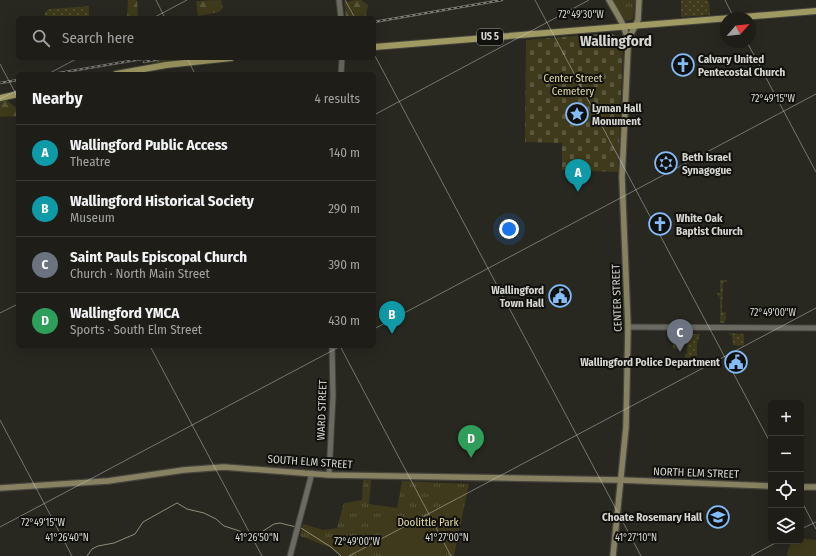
<!DOCTYPE html>
<meta charset="utf-8">
<style>
body{margin:0;font-family:"Fira Sans Condensed",sans-serif;background:#2b2a25;color:#f1f3f6}
.controls{position:absolute;right:12px;bottom:12px;display:grid;overflow:hidden;border-radius:6px;box-shadow:0 4px 16px #0002}
.controls button{width:36px;height:36px;display:grid;place-items:center;padding:0;border:0;border-bottom:1px solid #3c3b37;background:#1e1d18;color:#f1f3f6;font:20px sans-serif}
.compass{position:absolute;left:720px;top:12px;width:36px;height:36px;border-radius:50%;background:#1e1d18;box-shadow:0 4px 16px #0002;rotate:62deg}
.you{position:absolute;left:509px;top:229px;width:14px;height:14px;margin:-10px;border:3px solid #fff;border-radius:50%;background:#1a73e8;box-shadow:0 0 0 6px #1a73e833}
.badge{display:grid;place-items:center;width:26px;height:26px;border-radius:50%;background:#8c9099;color:#fff;font-size:13px;font-weight:700}
.pin{position:absolute;translate:-50% -33px;filter:drop-shadow(0 1px 2px #0008)}
.pin::after{content:'';position:absolute;top:21px;width:14px;height:12px;background:inherit;clip-path:polygon(0 0,100% 0,50% 100%)}
.list{margin:0;padding:0;list-style:none}
h2{display:flex;justify-content:space-between;align-items:center;height:52px;margin:0;padding:0 16px;font-size:17px}
h2 small{font-size:13px;font-weight:400;color:#a1a2a2}
.list li{display:grid;grid-template-columns:26px 1fr auto;gap:12px;align-items:center;box-sizing:border-box;height:56px;padding:0 16px;border-top:1px solid #3c3b37}
.list b{display:block;font-size:15px;white-space:nowrap}
.list p{margin:0;font-size:13px;white-space:nowrap;color:#a1a2a2}
.list em{font-size:13px;font-style:normal;color:#a1a2a2}
.icon{flex:none;width:22px;height:22px;fill:none;stroke:currentColor;stroke-width:2;stroke-linecap:round;stroke-linejoin:round}
.map{position:relative;flex:none;width:816px;height:556px;overflow:hidden}
.search{position:absolute;background:#1e1d18;box-shadow:0 4px 16px #0002;left:16px;top:16px;width:360px;height:44px;display:flex;align-items:center;gap:10px;box-sizing:border-box;padding:0 14px;border-radius:6px;color:#a1a2a2;font-size:15px}
.panel{position:absolute;background:#1e1d18;box-shadow:0 4px 16px #0002;left:16px;top:72px;width:360px;height:276px;border-radius:6px}
.map>svg:first-child{display:block}
</style>
<div class="map">
<svg width="816" height="556" viewBox="0 0 816 556">
<defs>
<pattern id="grass-dots" width="8" height="8" patternUnits="userSpaceOnUse"><rect width="8" height="8" fill="#3e3a1b"/><path d="M2 2h.1M6 6h.1" fill="none" stroke="#59563b" stroke-width="1.8" stroke-linecap="round"/></pattern>
<pattern id="forest-firs" width="22" height="20" patternUnits="userSpaceOnUse"><rect width="22" height="20" fill="#3e3a1b"/><path d="M5 1l3.5 6h-7zM16 11l3.5 6h-7z" fill="#59563b"/></pattern>
<pattern id="cemetery-stones" width="16" height="16" patternUnits="userSpaceOnUse"><rect width="16" height="16" fill="#3e3a1b"/><path d="M2 7V4a2 2 0 0 1 4 0v3zM10 15v-3a2 2 0 0 1 4 0v3z" fill="#59563b"/></pattern>
<pattern id="park-tufts" width="24" height="20" patternUnits="userSpaceOnUse"><rect width="24" height="20" fill="#3e3a1b"/><path d="M3 7l-1-3M5 7V3M7 7l1-3M15 17l-1-3M17 17v-4M19 17l1-3" fill="none" stroke="#59563b"/></pattern>
</defs>
<rect width="100%" height="100%" fill="#282720"/>
<g fill="url(#grass-dots)">
<polygon points="681,0 707,0 709,2 710,15 681,17"/>
<polygon points="89,6 89,18 45,18 45,12 49,9"/>
<polygon points="175,58 205,58 153,64 152,62"/>
<polygon points="720,280 727,280 727,282 723,282 722,311 726,313 725,323 720,323 720,298 717,293 720,293"/>
<polygon points="728,333 744,334 744,346 733,345 732,336"/>
<polygon points="674,334 700,334 697,344 697,356 691,356 690,358 685,357 685,354 687,354 688,335 678,337 678,349 673,349"/>
</g>
<g fill="url(#forest-firs)">
<polygon points="128,0 137,0 138,18 127,18"/>
<polygon points="221,0 223,8 219,12 198,16 196,1"/>
<polygon points="355,0 361,0 368,5 366,16 346,18 344,2"/>
<polygon points="6,100 18,109 18,116 0,117 0,101"/>
</g>
<polygon fill="url(#cemetery-stones)" points="611,33 620,38 623,46 618,172 562,170 562,143 525,142 526,40"/>
<g fill="url(#park-tufts)">
<polygon points="612,0 635,0 633,19 627,21 624,20"/>
<polygon points="363,480 371,480 369,504 397,508 402,481 469,484 454,556 341,556 329,547 300,536 303,524 323,530 337,528 344,503 362,500"/>
</g>
<g fill="#3e3a1b">
<polygon points="445,489 465,492 461,524 441,521"/>
<polygon points="401,517 444,530 446,535 441,556 384,556 386,519"/>
<polygon points="801,538 816,540 816,556 787,556 788,550 792,541 801,541"/>
</g>
<g fill="none" stroke-linecap="round" stroke-linejoin="round">
<g stroke="#928e76" stroke-width="1">
<polyline points="301,528 331,547 341,556"/>
<polyline points="87,556 92,549 98,546 114,543 135,534 143,522 177,503 187,509 204,513 216,519 224,526 246,533 260,533 274,524 280,523 296,527"/>
</g>
<g stroke="#44433d" stroke-width="7">
<g id="tertiary">
<polyline points="339,0 341,18"/>
<polyline points="341,74 342,58"/>
<polyline points="628,327 816,328"/>
<polyline points="329,475 333,396 332,346"/>
<polyline points="290,556 312,473"/>
</g>
</g>
<g stroke="#44433d" stroke-width="8">
<g id="secondary">
<path d="M609,0C617,14 628,29 628,47L622,177L628,327L626,427L613,556"/>
<polyline points="628,40 638,20 639,0"/>
<polyline points="801,487 816,487"/>
<polyline points="0,488 108,481 184,470 224,467 329,475 620,480 771,486"/>
</g>
</g>
<g stroke="#44433d" stroke-width="8">
<g id="primary">
<polyline points="374,47 816,11"/>
<polyline points="116,74 166,65 231,58"/>
<polyline points="0,98 18,94"/>
</g>
</g>
<use href="#tertiary" stroke="#6b6a61" stroke-width="5"/>
<use href="#secondary" stroke="#868161" stroke-width="5.5"/>
<use href="#primary" stroke="#a09962" stroke-width="6"/>
<g stroke="#7b7a74" stroke-width="2.5">
<g id="rail">
<polyline points="374,22 502,0"/>
<polyline points="144,62 165,58"/>
<polyline points="53,74 148,58"/>
<polyline points="0,83 18,80"/>
</g>
</g>
<use href="#rail" stroke="#10100d" stroke-width="1" stroke-dasharray="3" stroke-linecap="butt"/>
</g>
<path fill="none" stroke="#d6d5d0" stroke-width="1" stroke-opacity="0.45" d="M156,0L165,18M345,0L355,18M535,0L771,444M725,0L734,18M153,18L187,0M747,42L816,172M374,54L641,556M187,58L195,74M0,64L18,98M48,74L78,58M0,99L18,90M374,115L589,0M0,313L18,304M374,329L816,94M150,346L262,556M340,346L451,556M0,420L72,556M801,500L816,529M0,527L341,346M801,529L816,522M349,556L816,308M751,556L779,541"/>
<defs>
<g id="church-ring" transform="scale(1.15)"><circle r="9.5" fill="#10100d" stroke="#82bcfa" stroke-width="1.5"/><path d="M-1.2-6h2.4v3.5h3.3v2.4h-3.3V6h-2.4V-.1h-3.3v-2.4h3.3Z" fill="#82bcfa"/></g>
<g id="sight-ring" transform="scale(1.15)"><circle r="9.5" fill="#10100d" stroke="#82bcfa" stroke-width="1.5"/><path d="M0-6L1.8-2.2L6-1.7L2.9 1.2L3.7 5.4L0 3.3L-3.7 5.4L-2.9 1.2L-6-1.7L-1.8-2.2Z" fill="#82bcfa"/></g>
<g id="synagogue-ring" transform="scale(1.15)"><circle r="9.5" fill="#10100d" stroke="#82bcfa" stroke-width="1.5"/><path d="M0-6.5L5.6 3.2H-5.6ZM0 6.5L5.6-3.2H-5.6Z" fill="#82bcfa"/></g>
<g id="civic-ring" transform="scale(1.15)"><circle r="9.5" fill="#10100d" stroke="#82bcfa" stroke-width="1.5"/><path d="M-.6-6.5H3V-4.5H.6V-3L4-1V1h2V6H-6V1h2V-1L-.6-3ZM-1.2 2.5V6h2.4V2.5Z" fill="#82bcfa"/></g>
<g id="university-ring" transform="scale(1.15)"><circle r="9.5" fill="#10100d" stroke="#82bcfa" stroke-width="1.5"/><path d="M0-5L7-2L0 1L-7-2ZM-4 1L0 2.5L4 1V4Q0 6-4 4Z" fill="#82bcfa"/></g>
</defs>
<g fill-rule="evenodd">
<use href="#church-ring" x="683" y="65"/>
<use href="#sight-ring" x="577" y="114"/>
<use href="#synagogue-ring" x="666" y="163"/>
<use href="#church-ring" x="660" y="224"/>
<use href="#civic-ring" x="560" y="296"/>
<use href="#civic-ring" x="736" y="362"/>
<use href="#university-ring" x="718" y="517"/>
</g>
<g text-anchor="middle" dominant-baseline="central" stroke-width="4" stroke-linejoin="round" paint-order="stroke">
<rect fill="#10100d" stroke="#9b9a96" stroke-width="1" x="477" y="29" width="26" height="16" rx="3"/>
<g font-size="10" font-weight="bold" fill="#d6d5d0">
<text x="490" y="37">US 5</text>
</g>
<g font-size="11" font-weight="bold" fill="#d6d5d0" stroke="#10100d" text-anchor="start">
<text x="698" y="59">Calvary United<tspan x="698" dy="13">Pentecostal Church</tspan></text>
<text x="592" y="108">Lyman Hall<tspan x="592" dy="13">Monument</tspan></text>
<text x="682" y="157">Beth Israel<tspan x="682" dy="13">Synagogue</tspan></text>
<text x="676" y="218">White Oak<tspan x="676" dy="13">Baptist Church</tspan></text>
<text x="544" y="290" text-anchor="end">Wallingford<tspan x="544" dy="13">Town Hall</tspan></text>
<text x="720" y="362" text-anchor="end">Wallingford Police Department</text>
<text x="702" y="517" text-anchor="end">Choate Rosemary Hall</text>
</g>
<g font-size="11" fill="#e3db9e" stroke="#10100d">
<text x="573" y="78">Center Street<tspan x="573" dy="13">Cemetery</tspan></text>
<text x="428" y="522">Doolittle Park</text>
</g>
<g font-size="11" fill="#d6d5d0" stroke="#10100d">
<text transform="translate(617 298) rotate(-92)">CENTER STREET</text>
<text transform="translate(322 410) rotate(-88)">WARD STREET</text>
<text transform="translate(310 462) rotate(4)">SOUTH ELM STREET</text>
<text transform="translate(696 473) rotate(2)">NORTH ELM STREET</text>
</g>
<g font-size="15" font-weight="bold" fill="#d6d5d0" stroke="#10100d">
<text x="616" y="41">Wallingford</text>
</g>
</g>
<g font-size="10" text-anchor="middle" fill="#d6d5d0" stroke="#10100d" stroke-width="4" stroke-linejoin="round" paint-order="stroke">
<text x="581" y="18">72°49'30"W</text>
<text x="773" y="102">72°49'15"W</text>
<text x="773" y="316">72°49'00"W</text>
<text x="43" y="526">72°49'15"W</text>
<text x="67" y="541">41°26'40"N</text>
<text x="257" y="541">41°26'50"N</text>
<text x="447" y="541">41°27'00"N</text>
<text x="636" y="541">41°27'10"N</text>
<text x="357" y="545">72°49'00"W</text>
</g>
</svg>
<div class="controls">
<button>+</button>
<button>−</button>
<button><svg class="icon" aria-label="locate" viewBox="0 0 24 24"><circle cx="12" cy="12" r="6"/><path d="M12 2v4M12 18v4M2 12h4M18 12h4"/></svg></button>
<button><svg class="icon" aria-label="layers" viewBox="0 0 24 24"><path d="M12 4l9 5-9 5-9-5zM3 14l9 5 9-5"/></svg></button>
</div>
<svg class="compass" viewBox="-18 -18 36 36"><path d="M0-13l5 13h-10z" fill="#e53935"/><path d="M0 13l5-13h-10z" fill="#a1a2a2"/></svg>
<div class="you"></div>
<div class="pin badge" style="left:578px;top:192px;background:#0f9aa8">A</div>
<div class="pin badge" style="left:392px;top:334px;background:#0f9aa8">B</div>
<div class="pin badge" style="left:680px;top:352px;background:#6b7280">C</div>
<div class="pin badge" style="left:471px;top:458px;background:#2e9e5b">D</div>
<div class="search"><svg class="icon" aria-label="search" viewBox="0 0 24 24"><circle cx="10" cy="10" r="6"/><path d="M15 15l6 6"/></svg>Search here</div>
<section class="panel">
<h2>Nearby<small>4 results</small></h2>
<ul class="list">
<li><span class="badge" style="background:#0f9aa8">A</span><div><b>Wallingford Public Access</b><p>Theatre</p></div><em>140 m</em></li>
<li><span class="badge" style="background:#0f9aa8">B</span><div><b>Wallingford Historical Society</b><p>Museum</p></div><em>290 m</em></li>
<li><span class="badge" style="background:#6b7280">C</span><div><b>Saint Pauls Episcopal Church</b><p>Church · North Main Street</p></div><em>390 m</em></li>
<li><span class="badge" style="background:#2e9e5b">D</span><div><b>Wallingford YMCA</b><p>Sports · South Elm Street</p></div><em>430 m</em></li>
</ul>
</section>
</div>
